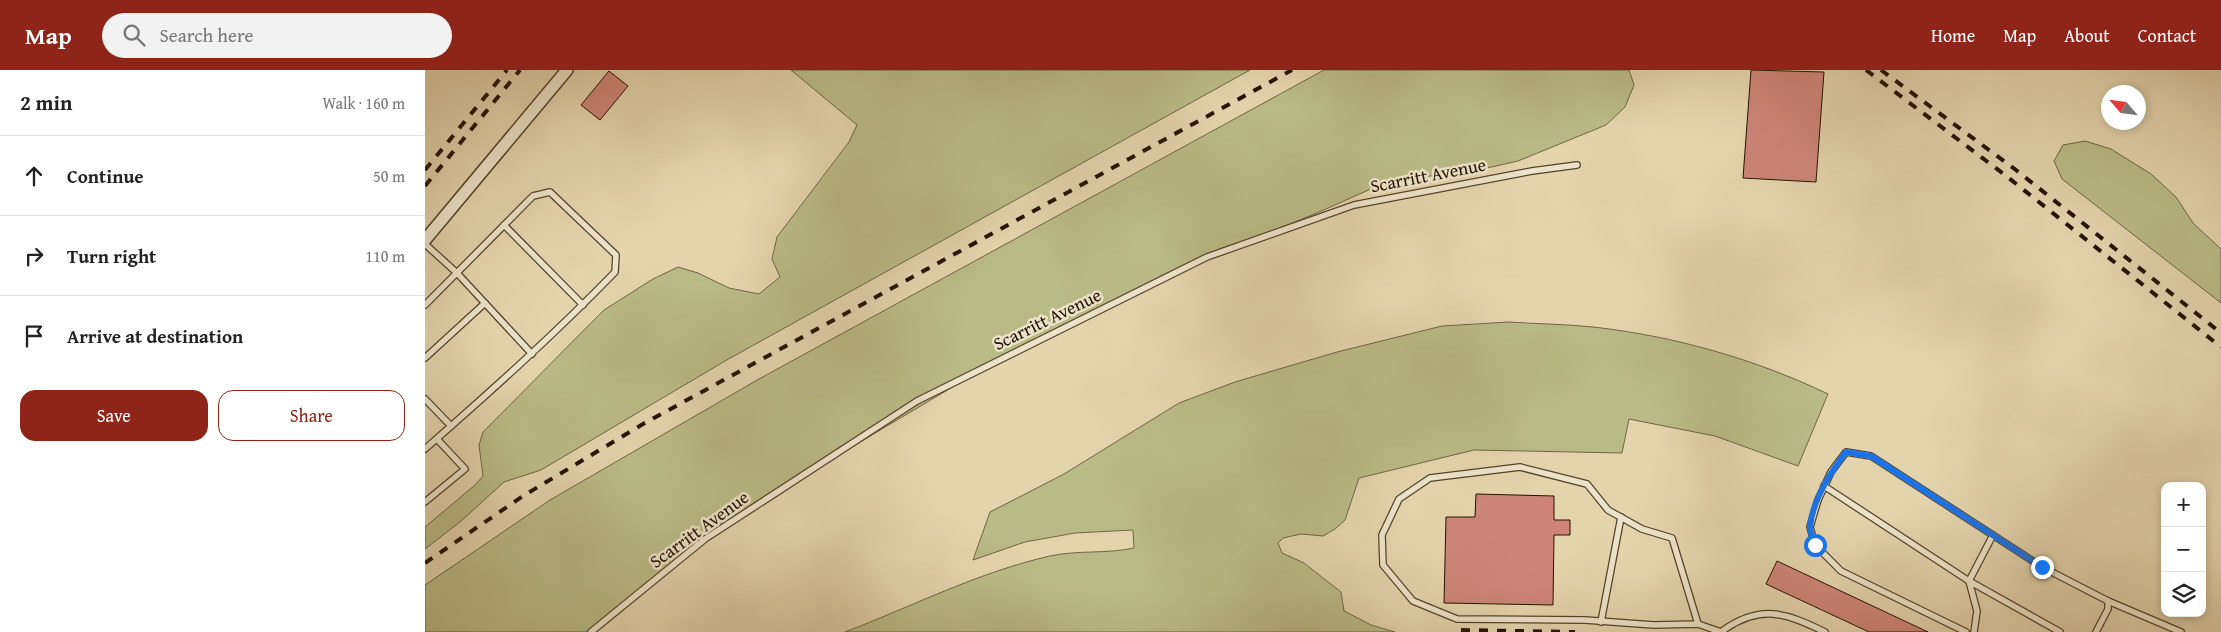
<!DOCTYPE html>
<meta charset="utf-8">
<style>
body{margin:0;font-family:"Gentium Book Plus",serif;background:#f2f2f2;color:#222}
.controls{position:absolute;right:15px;bottom:15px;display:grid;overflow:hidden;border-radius:10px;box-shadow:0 2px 8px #0003}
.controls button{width:45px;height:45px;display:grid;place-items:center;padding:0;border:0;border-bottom:1px solid #e0e0e0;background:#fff;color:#222;font:25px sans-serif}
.compass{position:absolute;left:1676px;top:15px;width:45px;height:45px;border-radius:50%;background:#fff;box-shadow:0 2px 8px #0003;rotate:298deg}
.stop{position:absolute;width:15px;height:15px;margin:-11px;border:4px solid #1a73e8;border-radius:50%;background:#fff}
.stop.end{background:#1a73e8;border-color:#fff;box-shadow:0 1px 5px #0008}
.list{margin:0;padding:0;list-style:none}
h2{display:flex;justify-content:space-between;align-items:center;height:65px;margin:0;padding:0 20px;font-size:21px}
h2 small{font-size:16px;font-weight:400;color:#767676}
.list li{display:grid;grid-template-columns:32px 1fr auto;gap:15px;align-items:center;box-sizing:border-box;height:80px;padding:0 20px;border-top:1px solid #e0e0e0}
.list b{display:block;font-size:19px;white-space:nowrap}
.list em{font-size:16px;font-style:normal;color:#767676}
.actions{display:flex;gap:10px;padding:15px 20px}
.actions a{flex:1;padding:11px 0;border:1px solid #8f2418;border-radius:15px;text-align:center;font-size:18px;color:#8f2418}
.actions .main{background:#8f2418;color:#fff}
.icon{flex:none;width:28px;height:28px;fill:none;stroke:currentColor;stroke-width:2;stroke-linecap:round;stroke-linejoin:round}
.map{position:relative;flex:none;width:1796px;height:562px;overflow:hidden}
header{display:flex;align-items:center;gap:30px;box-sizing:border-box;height:70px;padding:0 25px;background:#8f2418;color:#fff}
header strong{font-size:24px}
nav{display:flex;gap:28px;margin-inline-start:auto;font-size:18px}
.search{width:350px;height:45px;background:#f2f2f2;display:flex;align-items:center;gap:12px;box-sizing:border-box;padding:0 18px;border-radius:28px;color:#767676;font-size:19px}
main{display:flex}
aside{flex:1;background:#fff}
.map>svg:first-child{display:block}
</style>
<header>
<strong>Map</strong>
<div class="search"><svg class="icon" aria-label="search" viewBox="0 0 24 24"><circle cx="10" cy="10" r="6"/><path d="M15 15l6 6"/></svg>Search here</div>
<nav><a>Home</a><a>Map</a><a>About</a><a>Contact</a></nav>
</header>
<main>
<aside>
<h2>2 min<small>Walk · 160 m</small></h2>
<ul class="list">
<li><svg class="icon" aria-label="ahead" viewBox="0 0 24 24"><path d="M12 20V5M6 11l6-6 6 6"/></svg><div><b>Continue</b></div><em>50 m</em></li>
<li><svg class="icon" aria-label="right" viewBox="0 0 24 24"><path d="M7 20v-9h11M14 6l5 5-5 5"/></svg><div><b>Turn right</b></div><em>110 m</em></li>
<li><svg class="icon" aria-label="arrive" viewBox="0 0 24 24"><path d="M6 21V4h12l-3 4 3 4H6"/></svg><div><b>Arrive at destination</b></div></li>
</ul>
<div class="actions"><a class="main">Save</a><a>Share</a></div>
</aside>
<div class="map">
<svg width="1796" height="562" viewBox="0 0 1796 562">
<rect width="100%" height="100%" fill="#e4d4ad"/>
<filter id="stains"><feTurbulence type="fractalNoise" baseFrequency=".004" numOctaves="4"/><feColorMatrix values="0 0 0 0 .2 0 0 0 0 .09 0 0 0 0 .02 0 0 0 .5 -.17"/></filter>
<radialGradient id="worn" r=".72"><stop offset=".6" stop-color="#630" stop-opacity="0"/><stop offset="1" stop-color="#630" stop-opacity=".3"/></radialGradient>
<g fill="#b9bb86" stroke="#6e6643">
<polygon points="366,0 825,0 300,291 116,400 79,412 35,452 0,479 0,457 50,415 58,406 54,375 58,362 179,240 228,209 253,197 273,203 304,218 334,224 355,207 347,189 352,167 424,72 432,55"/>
<polygon points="899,0 1204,0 1209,15 1200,37 1181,55 1093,91 1044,102 966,110 892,143 766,194 573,290 314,444 170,562 0,562 0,515 125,430 334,309"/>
<polygon points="1660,71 1686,79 1726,104 1751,127 1768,153 1796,179 1796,233 1637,109 1629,91 1638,75"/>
<path d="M1084,252C1112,254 1140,254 1168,257C1249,266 1330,289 1403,324L1373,396L1290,366L1204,349L1197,383L1049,380L934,408L920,450L910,459L898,466L876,464L858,468L853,473L857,483L879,493L916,522L919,541L946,555L970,562H420C488,536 554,502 625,486C652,480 681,484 709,478L708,460L650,463L600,472L548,490L565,442L639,404L754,333L810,312L912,282L1017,256Z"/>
</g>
<g fill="#cd8579" stroke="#241200">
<polygon points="1326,0 1399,2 1391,112 1318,108"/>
<polygon points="184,1 203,16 175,50 156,35"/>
<polygon points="1051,424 1129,426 1129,450 1145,450 1145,465 1129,465 1128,535 1019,533 1021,447 1050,447"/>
<polygon points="1352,491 1503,562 1444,562 1341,514"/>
</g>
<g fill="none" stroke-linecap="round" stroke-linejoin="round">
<g stroke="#54422b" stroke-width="8">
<g id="service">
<polyline points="79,155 158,235"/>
<polyline points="0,174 32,203 107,284"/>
<path d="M0,235L108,126L125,122L191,185L190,202C130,264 65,322 0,379"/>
<polyline points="0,288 60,233"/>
<polyline points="0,329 26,356"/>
<polyline points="1399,416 1544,511 1635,562"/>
<polyline points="0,432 40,399 12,369"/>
<polyline points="1683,531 1756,562"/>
<polyline points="1176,552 1196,447"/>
<polyline points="1273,554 1247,468 1217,459 1183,440 1162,414 1095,397 1005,408 974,429 957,465 958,495 988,531 1032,549 1160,550 1229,555 1273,554 1296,562"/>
<polyline points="166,562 280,469 492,331 782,187 929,135 1107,101 1152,95"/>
<path d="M1296,562C1335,533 1361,543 1400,562"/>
<polyline points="1541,562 1416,501 1390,475 1385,457 1393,430 1406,402 1421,382 1446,386 1617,497 1683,531 1683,539 1671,562"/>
<polyline points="1549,562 1552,541 1544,511 1568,465"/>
</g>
</g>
<g stroke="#54422b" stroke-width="14">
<polyline id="minor" points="0,170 142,0"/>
</g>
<use href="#service" stroke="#ede3ca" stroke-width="5.5"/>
<use href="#minor" stroke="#ede3ca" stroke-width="11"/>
<g stroke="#241200" stroke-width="4" stroke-dasharray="9 9" stroke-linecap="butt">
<polyline points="1441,0 1580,105 1796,277"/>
<polyline points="1456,0 1591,100 1796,263"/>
<polyline points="0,100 82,0"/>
<polyline points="0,116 95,0"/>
<polyline points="0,493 98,426 218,354 867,0"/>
<polyline points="1036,560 1150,562"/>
</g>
</g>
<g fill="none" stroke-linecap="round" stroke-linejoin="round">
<path stroke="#1a73e8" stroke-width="6" d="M1390,475C1388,469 1385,462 1385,456C1388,429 1405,403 1421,382L1446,386L1617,497"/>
</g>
<g text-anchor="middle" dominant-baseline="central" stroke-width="5" stroke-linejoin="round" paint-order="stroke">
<g font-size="18" fill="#241200" stroke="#ede3ca">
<text transform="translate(1003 105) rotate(-11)">Scarritt Avenue</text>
<text transform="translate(622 249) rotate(-26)">Scarritt Avenue</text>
<text transform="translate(274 459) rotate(-36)">Scarritt Avenue</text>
</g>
</g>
<rect width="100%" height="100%" filter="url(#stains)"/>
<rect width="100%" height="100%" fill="url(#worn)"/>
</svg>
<div class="controls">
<button>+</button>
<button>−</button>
<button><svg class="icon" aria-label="layers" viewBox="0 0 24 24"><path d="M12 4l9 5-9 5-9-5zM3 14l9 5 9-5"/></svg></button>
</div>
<svg class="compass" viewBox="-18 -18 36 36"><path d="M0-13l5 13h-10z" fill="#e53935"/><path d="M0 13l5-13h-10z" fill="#767676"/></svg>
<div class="stop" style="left:1390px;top:475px"></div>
<div class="stop end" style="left:1617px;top:497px"></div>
</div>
</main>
